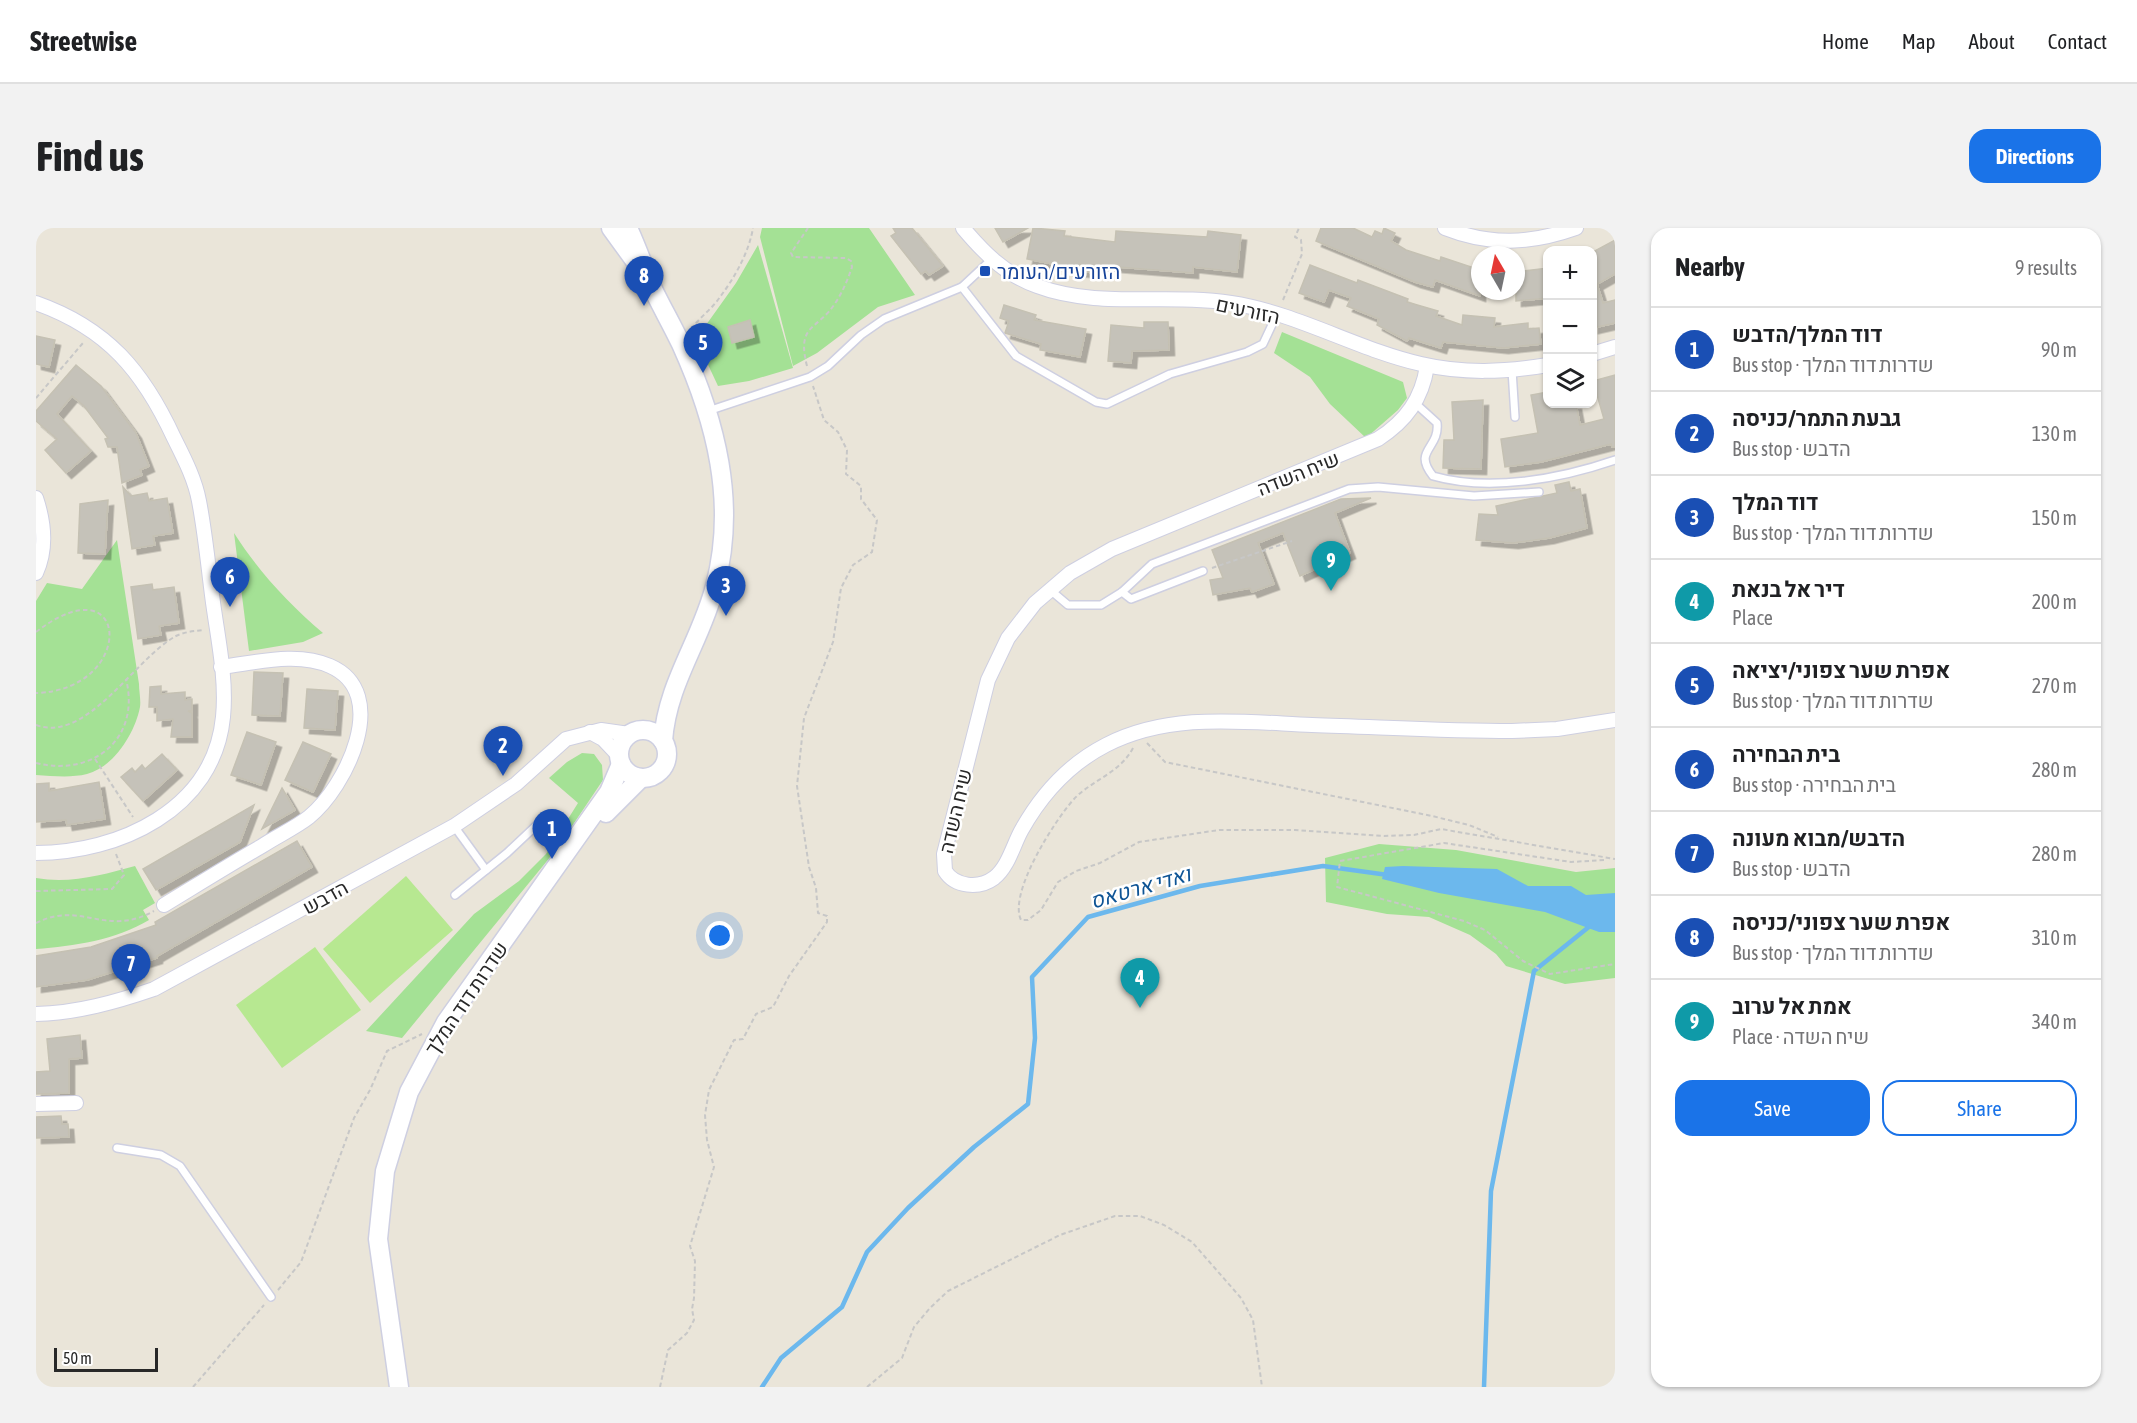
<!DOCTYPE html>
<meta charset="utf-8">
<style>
body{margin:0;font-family:"Asap Condensed",Heebo,sans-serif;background:#f2f2f2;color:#202124}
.controls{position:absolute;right:18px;top:18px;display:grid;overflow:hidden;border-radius:12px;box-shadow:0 2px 4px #0004}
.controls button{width:54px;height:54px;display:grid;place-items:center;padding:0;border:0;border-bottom:2px solid #e0e0e0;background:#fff;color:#202124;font:30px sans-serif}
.compass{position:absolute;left:1435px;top:18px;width:54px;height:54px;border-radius:50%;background:#fff;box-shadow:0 2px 4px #0004;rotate:351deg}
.scale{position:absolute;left:18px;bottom:15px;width:104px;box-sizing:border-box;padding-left:6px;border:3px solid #282828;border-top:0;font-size:16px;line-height:21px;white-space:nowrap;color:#282828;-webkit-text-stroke:4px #fff;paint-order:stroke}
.you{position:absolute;left:684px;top:708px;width:21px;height:21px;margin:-15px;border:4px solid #fff;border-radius:50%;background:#1a73e8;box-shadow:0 0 0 9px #1a73e833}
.badge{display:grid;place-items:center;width:39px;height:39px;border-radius:50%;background:#1a73e8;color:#fff;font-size:20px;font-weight:700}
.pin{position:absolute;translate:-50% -50px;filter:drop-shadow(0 2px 3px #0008)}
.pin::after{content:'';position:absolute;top:32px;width:21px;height:18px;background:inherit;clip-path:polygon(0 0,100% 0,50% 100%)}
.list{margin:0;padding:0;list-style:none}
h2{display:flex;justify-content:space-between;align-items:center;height:78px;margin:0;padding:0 24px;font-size:26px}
h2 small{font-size:20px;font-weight:400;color:#757577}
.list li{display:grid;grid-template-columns:39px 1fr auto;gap:18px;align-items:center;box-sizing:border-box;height:84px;padding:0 24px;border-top:2px solid #e0e0e0}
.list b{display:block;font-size:22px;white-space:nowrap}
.list p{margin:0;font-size:20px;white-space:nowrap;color:#757577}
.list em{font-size:20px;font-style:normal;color:#757577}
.actions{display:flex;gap:12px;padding:18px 24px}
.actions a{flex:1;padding:14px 0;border:2px solid #1a73e8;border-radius:18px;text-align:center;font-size:21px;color:#1a73e8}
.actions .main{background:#1a73e8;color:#fff}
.icon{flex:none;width:33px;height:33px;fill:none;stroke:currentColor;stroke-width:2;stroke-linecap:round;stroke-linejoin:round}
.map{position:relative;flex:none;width:1579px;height:1159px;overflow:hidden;border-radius:18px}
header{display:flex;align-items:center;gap:36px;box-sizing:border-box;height:84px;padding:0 30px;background:#fff;border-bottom:2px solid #e0e0e0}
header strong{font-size:28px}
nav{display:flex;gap:33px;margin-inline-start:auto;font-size:21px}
.intro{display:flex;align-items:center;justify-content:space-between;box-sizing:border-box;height:144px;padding:0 36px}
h1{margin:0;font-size:42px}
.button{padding:15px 27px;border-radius:18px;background:#1a73e8;color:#fff;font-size:21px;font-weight:700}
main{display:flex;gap:36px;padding:0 36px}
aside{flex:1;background:#fff;border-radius:18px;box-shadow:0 2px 4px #0004}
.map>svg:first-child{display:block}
</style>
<header>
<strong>Streetwise</strong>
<nav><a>Home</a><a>Map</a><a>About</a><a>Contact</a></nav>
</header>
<div class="intro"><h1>Find us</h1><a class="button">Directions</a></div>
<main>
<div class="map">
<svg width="1579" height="1159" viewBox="0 0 1579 1159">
<defs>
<filter id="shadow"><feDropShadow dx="5.5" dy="5.5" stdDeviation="0" flood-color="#0004"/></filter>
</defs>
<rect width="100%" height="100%" fill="#eae5d9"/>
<g fill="#a4e195">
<polygon points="726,0 833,0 879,67 842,79 781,125 757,138 724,9"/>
<polygon points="722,17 757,140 713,153 682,158 660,111 700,55"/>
<polygon points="1246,104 1367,154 1371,170 1362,182 1330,210 1294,176 1274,149 1238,125"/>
<path d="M198,305C223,344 252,375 287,405L267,414L213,423Z"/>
<path d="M81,312L103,456C103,463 105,472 104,479C99,505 78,539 51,546C35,550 17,548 0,547V373L11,355L46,361Z"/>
<polygon points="546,525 558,526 566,537 567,552 520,622 366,810 330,803 438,686 483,653 510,626 542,575 513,550 531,534"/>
<polygon points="1343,616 1420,622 1540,644 1579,640 1579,750 1529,756 1470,738 1460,726 1434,707 1393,689 1351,686 1290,674 1289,630"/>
<path d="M99,638L119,675L107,682L113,692C80,712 38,718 0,721V650C34,656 67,647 99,638Z"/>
</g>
<g fill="#b7e891">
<polygon points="370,648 417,702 334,775 287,721"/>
<polygon points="279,719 325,782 246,840 200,777"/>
</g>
<polygon fill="#6cb8ed" points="1367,638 1461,641 1492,658 1535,658 1550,667 1579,665 1579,704 1563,704 1509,684 1403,665 1346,651 1349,639"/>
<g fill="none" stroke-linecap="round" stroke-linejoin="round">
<g stroke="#6cb8ed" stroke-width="4.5">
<polyline points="726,1159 745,1130 806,1079 831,1024 872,980 938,919 992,876 999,810 996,749 1052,689 1164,658 1287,638 1352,647"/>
<polyline points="1448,1159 1455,963 1498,743 1554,698"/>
</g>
</g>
<g fill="#c5c2b9" stroke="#c5c1b3" stroke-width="1.5" filter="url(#shadow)">
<polygon points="857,0 876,0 907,38 893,47 890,43 885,46 855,8 860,5"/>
<polygon points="959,0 992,0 967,14"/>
<polygon points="997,0 1029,3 1028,8 1079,14 1080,3 1171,9 1172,3 1205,7 1201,44 1157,39 1157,45 1069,38 1068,46 1032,42 1032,39 991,31"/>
<polygon points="1285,0 1317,0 1336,9 1339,3 1346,6 1348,0 1359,5 1355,13 1370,22 1404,33 1405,29 1438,40 1438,35 1444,36 1444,68 1399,52 1397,59 1379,54 1280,13"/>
<polygon points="1579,12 1579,46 1561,56 1567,75 1579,72 1579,95 1557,100 1557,24"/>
<polygon points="1274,37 1321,55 1322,52 1372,71 1371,74 1402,83 1400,88 1426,97 1427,87 1459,90 1458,99 1492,95 1492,101 1503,100 1505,116 1467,120 1407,114 1405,120 1373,110 1371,113 1341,97 1343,91 1311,78 1315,70 1293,62 1288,74 1263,65"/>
<polygon points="1512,40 1512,70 1480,73 1480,44"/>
<polygon points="968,77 1000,87 998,92 1050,101 1044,129 1004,122 1005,116 969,105 973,93 964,90"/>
<polygon points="714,92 718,109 696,115 692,99"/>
<polygon points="1108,94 1132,94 1133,122 1096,123 1095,135 1072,133 1075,97 1108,100"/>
<polygon points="0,108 19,112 13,139 0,136"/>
<polygon points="40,137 65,158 100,205 113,238 104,242 106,247 86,255 81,219 72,219 69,211 72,210 48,178 36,168 21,186 55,223 30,245 9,222 21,211 0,193 0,183"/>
<polygon points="1579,147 1579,219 1576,219 1575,216 1505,234 1469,239 1465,211 1502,205 1495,167 1512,164 1512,176 1540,176 1544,197 1568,191 1557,153"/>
<polygon points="1447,172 1445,241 1407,240 1408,212 1418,212 1416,174"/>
<polygon points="1533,254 1535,263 1544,261 1551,300 1513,310 1477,315 1440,312 1443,286 1462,287 1460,278 1521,265 1519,257"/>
<polygon points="87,259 95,268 111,265 113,273 131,270 137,305 117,308 119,317 96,321"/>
<polygon points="1335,270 1299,285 1314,325 1264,348 1247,305 1222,315 1238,356 1216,364 1214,360 1177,367 1174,352 1187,350 1176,322 1305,271"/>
<polygon points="72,272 69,326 42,325 44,276"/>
<polygon points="116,356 117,362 138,359 143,395 123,398 125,407 102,411 95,359"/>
<polygon points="218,444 247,445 244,488 216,487"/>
<polygon points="125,458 125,466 149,464 149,472 156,471 156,483 152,483 156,485 156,509 135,509 137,491 121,493 121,479 113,479 114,459"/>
<polygon points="271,461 302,463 299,502 268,500"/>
<polygon points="211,504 240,514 225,557 195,547"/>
<polygon points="267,514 295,526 277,564 249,552"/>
<polygon points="126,526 141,542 107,573 85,549 96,540 99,544 106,537 109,541"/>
<polygon points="63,554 69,591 31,597 30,592 0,594 0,556 13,555 13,563"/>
<polygon points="246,560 259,582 226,601"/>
<polygon points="218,577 204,614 120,662 107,641"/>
<polygon points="261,613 276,639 121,728 121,730 51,752 0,759 0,728 55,719 120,697 119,694"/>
<polygon points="44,807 46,830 33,831 33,865 0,866 0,844 14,843 11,811"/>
<polygon points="25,888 26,896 32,896 33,909 0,910 0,889"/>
</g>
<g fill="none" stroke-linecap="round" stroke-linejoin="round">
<g stroke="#cecfe1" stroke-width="10">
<g id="service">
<polyline points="926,59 980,128 1060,174 1071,176 1134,146 1211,124 1227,116 1241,86"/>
<polyline points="1476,142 1479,189"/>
<path d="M1379,175L1401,195C1404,221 1376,222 1397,248C1453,264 1524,251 1579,232"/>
<polyline points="672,183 774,149 792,138 825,107 848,91 926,59 956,31"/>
<polyline points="1013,361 1032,377 1065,377 1086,364 1116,336 1313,261 1342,259 1438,268 1503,264"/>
<polyline points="1086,364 1095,371 1167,343"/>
<polyline points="418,598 450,642"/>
<polyline points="419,667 471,625 505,593"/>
<polyline points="81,920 125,927 144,938 235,1069"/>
</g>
</g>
<g stroke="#cecfe1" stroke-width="16">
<g id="minor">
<path d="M927,0C948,25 970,47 1001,58C1062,81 1132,65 1195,75C1261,85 1320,121 1385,136C1428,146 1469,144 1512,137"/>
<path d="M1409,0C1454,18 1495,16 1540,0"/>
<path d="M0,75C71,100 107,143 138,210C148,230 159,251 163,273C169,304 172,336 176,367C181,407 191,449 187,489C178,582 82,625 0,625"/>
<polyline points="1556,126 1579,119"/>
<path d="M1391,138C1386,171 1370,193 1342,211L1076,321L1034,345L999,375L972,410L952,452L908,626L909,643C919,659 943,661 958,650C972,639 977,618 985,603C1005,567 1033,536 1070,517C1134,484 1206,494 1276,497C1343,499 1410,503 1476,503L1521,501L1579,492"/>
<path d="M0,270C8,294 11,321 0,345"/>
<polyline points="554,504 567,511 583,528"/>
<path d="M128,677C161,657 193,637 226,618C241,608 259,600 273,589C310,559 356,465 294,438C261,423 219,435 185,439"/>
<path d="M0,786C41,785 80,774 118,761L418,598L480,556L530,511L565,502L593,506"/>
<polyline points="0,876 40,875"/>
</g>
</g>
<g stroke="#cecfe1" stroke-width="21">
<g id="tertiary">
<polyline points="575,0 599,33"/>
<path d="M592,0C601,19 608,40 616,59C625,78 636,97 645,116C680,193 701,275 679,358C665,413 631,455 627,513"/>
<circle cx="607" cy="526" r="24"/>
<polyline points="570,585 605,550"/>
<polyline points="363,1159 342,1011 349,943 373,864 410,794 573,564 585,536"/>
</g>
</g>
<g stroke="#c7c7c7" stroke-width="2" stroke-dasharray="4.5 3" stroke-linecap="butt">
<polyline points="1247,72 1266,26 1265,12 1259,9 1263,0"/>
<path d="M655,101C664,89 676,81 684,69C699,49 713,24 717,0"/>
<path d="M771,138C760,95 782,103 800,74C807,63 812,51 816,39L815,33L810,30L757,29L755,25L772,0"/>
<polyline points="0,170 47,115"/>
<polyline points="1176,340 1256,313"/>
<path d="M0,404C95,331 101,462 0,465"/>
<path d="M0,497C51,516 99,430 140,408C148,404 158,403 167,402"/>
<polyline points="1111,515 1129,534 1396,588 1433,597 1462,609"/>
<path d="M1097,520C1084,545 1056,552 1038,571C1019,592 972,665 985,692H992L1005,682L1022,654L1040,643L1064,635L1103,614L1183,602H1259L1348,608L1378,607L1405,601L1579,631"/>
<polyline points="59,531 97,589"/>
<path d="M0,535C57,549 105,511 90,451"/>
<polyline points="1568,632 1535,634 1408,615 1304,633 1301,659 1428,693 1449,702 1487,733 1514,746 1579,736"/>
<polyline points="0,663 76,661 88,647 80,626"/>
<path d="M0,695C46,672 69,710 118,683"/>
<polyline points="242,1062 265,1034 318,890 334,862 351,823 386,806"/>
<polyline points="157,1159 228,1077"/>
<polyline points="624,1159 632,1122 651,1105 658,1092 656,1081 658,1070 659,1033 654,1018 678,939 671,912 669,887 673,862 698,812 707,811 720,786 737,779 753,748 791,694 791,688 782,685 780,660 773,639 761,558 768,490 797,414 805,360 817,337 836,324 841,292 825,271 825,258 810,246 811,222 802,204 788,192 777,158"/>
<polyline points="831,1159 866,1130 878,1099 894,1080 912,1063 1024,1007 1079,988 1104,988 1128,997 1156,1014 1205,1070 1217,1092 1226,1159"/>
</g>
<use href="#service" stroke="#fff" stroke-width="7"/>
<use href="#minor" stroke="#fff" stroke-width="14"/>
<use href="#tertiary" stroke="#fff" stroke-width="18"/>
</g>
<rect fill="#1a4fb4" stroke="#fff" stroke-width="2" x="943" y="37" width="12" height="12" rx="3"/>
<g text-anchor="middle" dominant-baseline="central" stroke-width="5" stroke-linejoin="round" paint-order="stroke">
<g font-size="20" fill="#164399" stroke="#fff" text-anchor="start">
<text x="961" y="43">הזורעים/העומר</text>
</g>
<g font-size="20" fill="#282828" stroke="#fff">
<text transform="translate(1212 82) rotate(12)">הזורעים</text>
<text transform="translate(1262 245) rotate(-22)">שיח השדה</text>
<text transform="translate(919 583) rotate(-77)">שיח השדה</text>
<text transform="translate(289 669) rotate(-29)">הדבש</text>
<text transform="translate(430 770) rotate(-56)">שדרות דוד המלך</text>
</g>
<g font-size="21" font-style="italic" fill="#0e5495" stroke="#fff">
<text transform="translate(1104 659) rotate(-16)">ואדי ארטאס</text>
</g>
</g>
</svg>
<div class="controls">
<button>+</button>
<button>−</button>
<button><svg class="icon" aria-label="layers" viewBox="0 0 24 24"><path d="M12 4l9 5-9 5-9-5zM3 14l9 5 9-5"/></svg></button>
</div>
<svg class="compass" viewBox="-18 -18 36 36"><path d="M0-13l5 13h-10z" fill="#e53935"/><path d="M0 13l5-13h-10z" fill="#757577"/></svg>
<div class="scale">50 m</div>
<div class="you"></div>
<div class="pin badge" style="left:516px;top:631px;background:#1a4fb4">1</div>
<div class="pin badge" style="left:467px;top:548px;background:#1a4fb4">2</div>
<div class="pin badge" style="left:690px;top:388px;background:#1a4fb4">3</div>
<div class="pin badge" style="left:1104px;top:780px;background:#0f9aa8">4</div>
<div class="pin badge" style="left:667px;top:145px;background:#1a4fb4">5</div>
<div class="pin badge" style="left:194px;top:379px;background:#1a4fb4">6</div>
<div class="pin badge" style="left:95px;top:766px;background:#1a4fb4">7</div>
<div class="pin badge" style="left:608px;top:78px;background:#1a4fb4">8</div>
<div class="pin badge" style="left:1295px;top:363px;background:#0f9aa8">9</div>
</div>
<aside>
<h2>Nearby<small>9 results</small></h2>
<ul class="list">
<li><span class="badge" style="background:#1a4fb4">1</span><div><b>דוד המלך/הדבש</b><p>Bus stop · שדרות דוד המלך</p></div><em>90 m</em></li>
<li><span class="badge" style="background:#1a4fb4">2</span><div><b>גבעת התמר/כניסה</b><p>Bus stop · הדבש</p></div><em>130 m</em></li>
<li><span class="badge" style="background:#1a4fb4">3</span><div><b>דוד המלך</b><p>Bus stop · שדרות דוד המלך</p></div><em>150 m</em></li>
<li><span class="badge" style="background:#0f9aa8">4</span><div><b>דיר אל בנאת</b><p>Place</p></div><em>200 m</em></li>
<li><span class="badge" style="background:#1a4fb4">5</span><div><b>אפרת שער צפוני/יציאה</b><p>Bus stop · שדרות דוד המלך</p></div><em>270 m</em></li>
<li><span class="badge" style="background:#1a4fb4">6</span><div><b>בית הבחירה</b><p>Bus stop · בית הבחירה</p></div><em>280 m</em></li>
<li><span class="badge" style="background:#1a4fb4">7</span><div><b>הדבש/מבוא מעונה</b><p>Bus stop · הדבש</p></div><em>280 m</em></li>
<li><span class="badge" style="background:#1a4fb4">8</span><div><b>אפרת שער צפוני/כניסה</b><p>Bus stop · שדרות דוד המלך</p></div><em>310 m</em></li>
<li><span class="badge" style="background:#0f9aa8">9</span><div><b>אמת אל ערוב</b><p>Place · שיח השדה</p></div><em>340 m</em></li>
</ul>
<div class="actions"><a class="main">Save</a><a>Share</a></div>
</aside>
</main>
